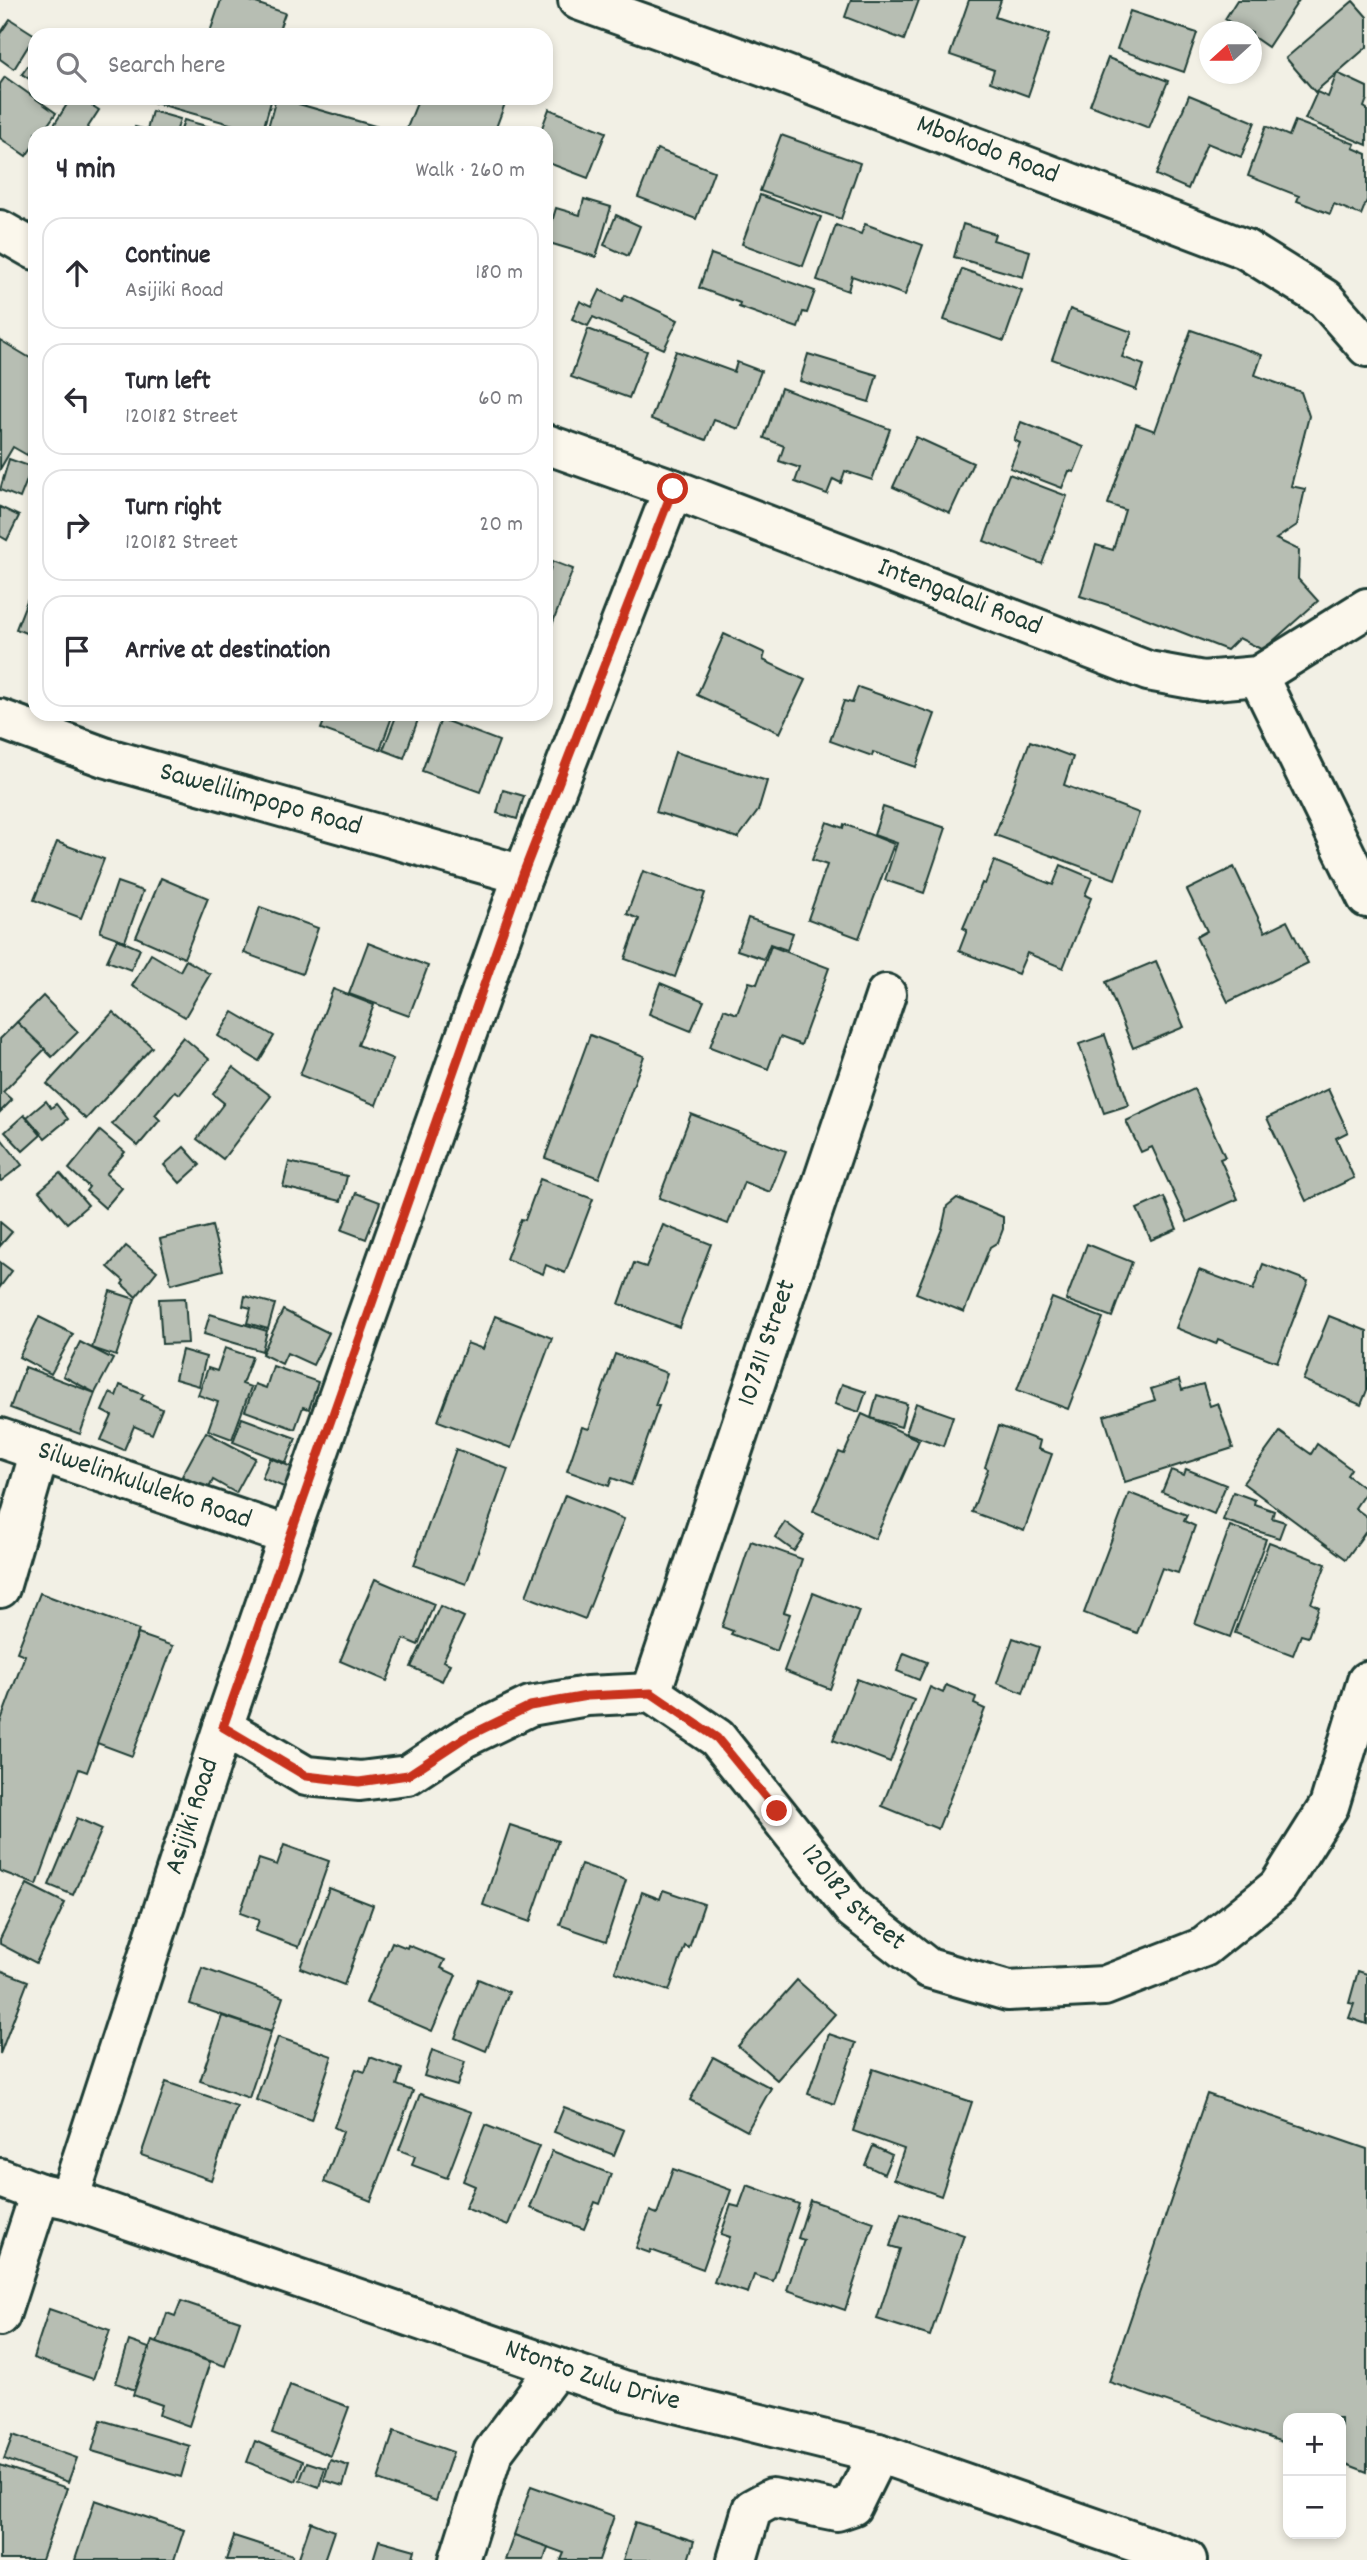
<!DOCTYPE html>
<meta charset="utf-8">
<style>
body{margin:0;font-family:Dekko,sans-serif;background:#f2f2f3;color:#2b2b33}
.controls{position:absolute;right:21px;bottom:21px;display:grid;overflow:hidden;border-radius:14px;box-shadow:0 4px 10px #0003}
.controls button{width:63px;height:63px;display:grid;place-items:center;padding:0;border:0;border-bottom:2px solid #e1e1e2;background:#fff;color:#2b2b33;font:35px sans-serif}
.compass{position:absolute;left:1199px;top:21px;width:63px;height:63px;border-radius:50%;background:#fff;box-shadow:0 4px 10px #0003;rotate:249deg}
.stop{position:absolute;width:21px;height:21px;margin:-16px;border:5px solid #c8321e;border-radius:50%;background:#fff}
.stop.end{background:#c8321e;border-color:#fff;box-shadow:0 2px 7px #0008}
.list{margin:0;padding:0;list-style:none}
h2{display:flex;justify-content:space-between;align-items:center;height:91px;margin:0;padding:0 28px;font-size:30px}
h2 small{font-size:23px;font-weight:400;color:#7c7c81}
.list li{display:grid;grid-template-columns:46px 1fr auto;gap:21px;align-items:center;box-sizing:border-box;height:112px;margin:0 14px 14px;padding:0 14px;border:2px solid #e1e1e2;border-radius:21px}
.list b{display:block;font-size:26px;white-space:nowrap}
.list p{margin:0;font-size:23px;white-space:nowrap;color:#7c7c81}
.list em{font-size:23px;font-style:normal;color:#7c7c81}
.icon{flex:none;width:38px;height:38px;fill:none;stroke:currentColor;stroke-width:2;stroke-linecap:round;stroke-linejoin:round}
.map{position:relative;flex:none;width:1367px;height:2560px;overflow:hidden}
.search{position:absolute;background:#fff;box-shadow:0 4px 10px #0003;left:28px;top:28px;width:525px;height:77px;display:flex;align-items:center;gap:18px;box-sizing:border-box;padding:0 24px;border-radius:21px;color:#7c7c81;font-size:26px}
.panel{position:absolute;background:#fff;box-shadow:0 4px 10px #0003;left:28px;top:126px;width:525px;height:595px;border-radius:21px}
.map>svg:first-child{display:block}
</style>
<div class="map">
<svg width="1367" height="2560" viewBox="0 0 1367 2560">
<rect width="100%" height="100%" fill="#f2f0e5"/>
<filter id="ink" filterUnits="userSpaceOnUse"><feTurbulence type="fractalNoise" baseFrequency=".0143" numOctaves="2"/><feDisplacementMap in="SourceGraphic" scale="14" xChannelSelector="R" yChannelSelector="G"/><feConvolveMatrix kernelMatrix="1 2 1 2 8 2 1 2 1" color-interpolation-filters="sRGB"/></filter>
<g filter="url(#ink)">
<g fill="#b7beb3" stroke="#1f3d34" stroke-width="2">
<polygon points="221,0 247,0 285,13 277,35 209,35"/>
<polygon points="851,0 919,0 904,40 845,17"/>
<polygon points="969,0 1001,0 995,17 1049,35 1028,96 990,82 994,70 950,55"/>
<polygon points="1237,0 1299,0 1268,47 1252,36 1252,32 1245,32 1225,19"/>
<polygon points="1353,1 1367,17 1367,47 1315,92 1286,58"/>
<polygon points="1130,11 1197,33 1184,72 1117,49"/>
<polygon points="10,19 35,35 14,69 0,59 0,34"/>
<polygon points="35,56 35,83 22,74"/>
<polygon points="1108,58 1168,81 1149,128 1090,105"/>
<polygon points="1337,73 1367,87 1367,99 1364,107 1367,109 1367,145 1305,119 1317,92 1328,97"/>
<polygon points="5,77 56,113 42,133 35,133 35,143 26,156 0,138 0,84"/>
<polygon points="1189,95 1255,122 1241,157 1207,143 1188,189 1156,175"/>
<polygon points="71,98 80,98 99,110 84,133 66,133 54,125"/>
<polygon points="272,98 262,133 141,99 141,98"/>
<polygon points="276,98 301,100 299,104 385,129 383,133 275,133 267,131"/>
<polygon points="419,98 507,98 494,133 405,133"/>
<polygon points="549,109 606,132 588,178 546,162 546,133 540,133"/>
<polygon points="152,111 180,119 176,133 133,133 135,127 147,130"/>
<polygon points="184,120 232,133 180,133"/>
<polygon points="1295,121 1355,144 1353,148 1367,154 1367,200 1361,215 1334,204 1330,214 1297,201 1299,196 1248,176 1266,126 1289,136"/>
<polygon points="781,135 860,163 841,219 760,191"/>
<polygon points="657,149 714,171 696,219 638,197"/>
<polygon points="760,195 821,217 803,266 742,244"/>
<polygon points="584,199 611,207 596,257 546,242 556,208 580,215"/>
<polygon points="616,215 640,226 628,256 604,245"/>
<polygon points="865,224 923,245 905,295 852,276 848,291 817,280 836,225 861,234"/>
<polygon points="963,224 995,234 993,240 1030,251 1023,277 954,257"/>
<polygon points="711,254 815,291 807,313 803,312 798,328 739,307 740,303 699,288"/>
<polygon points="962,269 1022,290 1004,341 944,320"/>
<polygon points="600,290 622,301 625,295 678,320 664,349 593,317 588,326 572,319 580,301 592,307"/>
<polygon points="1070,309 1132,332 1122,357 1144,365 1136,390 1052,359"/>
<polygon points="588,329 647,351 629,398 571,377"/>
<polygon points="1191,330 1262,355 1255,375 1301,392 1309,416 1291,486 1305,489 1297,525 1276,539 1299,550 1298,579 1318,601 1263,650 1239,638 1227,650 1130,612 1080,596 1096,545 1113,550 1125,510 1108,504 1136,424 1155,431"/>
<polygon points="0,340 35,361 35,441 27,455 13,447 0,469"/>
<polygon points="676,351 734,372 737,362 761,371 739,429 714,420 706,440 651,419"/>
<polygon points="808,354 877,375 869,402 800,381"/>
<polygon points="781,388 890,429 872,480 845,471 841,483 833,479 827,494 795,482 800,468 779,461 784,446 764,438"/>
<polygon points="1021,422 1084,447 1074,472 1069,471 1062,488 1010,468 1020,443 1014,440"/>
<polygon points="916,437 973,463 950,513 893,487"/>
<polygon points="9,459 32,467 20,498 0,490"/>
<polygon points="1009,474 1067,496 1042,564 984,541"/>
<polygon points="0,507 19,516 7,540 0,536"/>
<polygon points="552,561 573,569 546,641 546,569 550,570"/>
<polygon points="35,580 35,637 16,629"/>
<polygon points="724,634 765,653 763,660 805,680 780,733 697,695"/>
<polygon points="858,687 935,714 916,767 873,752 872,756 830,741 844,701 852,703"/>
<polygon points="327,714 393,714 380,750 321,729"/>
<polygon points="397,714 420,714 404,758 383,750"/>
<polygon points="441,719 499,741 480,792 422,771"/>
<polygon points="1030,741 1073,757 1064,785 1139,813 1115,879 995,835"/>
<polygon points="675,752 767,781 758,811 738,838 656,812"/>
<polygon points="503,790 524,796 517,819 497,813"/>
<polygon points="883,807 946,828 924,893 885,880 897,843 874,835"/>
<polygon points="827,822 843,828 844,824 894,844 859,938 808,919 827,865 812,860"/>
<polygon points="57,842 104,859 81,918 34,900"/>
<polygon points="994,861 1053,885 1061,865 1092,878 1085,895 1091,898 1063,968 1027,953 1018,974 959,951 967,930 963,928 982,883 985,884"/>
<polygon points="1234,867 1265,932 1287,921 1308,963 1228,1002 1196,937 1207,931 1187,890"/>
<polygon points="643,871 705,893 675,977 625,959 639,919 627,914"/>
<polygon points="161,878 208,898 184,958 136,937"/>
<polygon points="117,882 143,891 125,941 100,932"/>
<polygon points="260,907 318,928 302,974 244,953"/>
<polygon points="748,918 793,933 787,950 770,944 764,959 737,950"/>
<polygon points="117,939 140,949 131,970 107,961"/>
<polygon points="368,943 428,966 409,1016 349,994"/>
<polygon points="771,946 829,968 801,1045 780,1037 768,1069 710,1047 724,1009 737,1014 749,982 757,984"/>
<polygon points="151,954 180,971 186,960 210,974 185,1017 132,986"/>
<polygon points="1156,961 1184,1027 1133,1048 1106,982"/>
<polygon points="660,983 704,1001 691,1031 649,1014"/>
<polygon points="333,989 374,1005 358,1045 393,1059 376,1105 300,1075"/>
<polygon points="43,996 78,1032 52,1057 17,1022"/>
<polygon points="113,1012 152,1047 86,1119 47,1084"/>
<polygon points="233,1012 274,1036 259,1061 218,1036"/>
<polygon points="17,1022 45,1049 3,1092 12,1100 0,1112 0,1039"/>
<polygon points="590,1035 644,1056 599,1178 545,1158"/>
<polygon points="1105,1035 1129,1105 1104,1113 1079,1044"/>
<polygon points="183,1037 209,1059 180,1094 175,1091 155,1115 160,1120 138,1146 112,1124"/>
<polygon points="233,1067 271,1096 223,1159 197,1139 224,1103 213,1094"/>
<polygon points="1194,1089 1225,1157 1220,1159 1238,1199 1187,1222 1152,1147 1141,1152 1126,1121"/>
<polygon points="1328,1089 1348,1132 1336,1138 1354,1178 1306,1201 1267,1118"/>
<polygon points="46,1101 51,1108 56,1104 68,1119 45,1138 27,1117"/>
<polygon points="691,1114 786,1151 770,1192 744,1182 728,1224 659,1198"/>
<polygon points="24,1115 41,1135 23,1151 5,1132"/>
<polygon points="100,1131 125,1152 106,1174 122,1188 105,1208 86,1191 89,1187 69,1169"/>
<polygon points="0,1137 22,1165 1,1181 0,1180"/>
<polygon points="184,1147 200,1165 180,1183 164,1165"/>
<polygon points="289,1162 347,1176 341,1201 283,1187"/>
<polygon points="60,1173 88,1205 67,1223 39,1191"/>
<polygon points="540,1179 593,1199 565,1273 546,1265 543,1274 506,1259 521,1219 525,1220"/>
<polygon points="356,1193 380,1202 366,1239 342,1230"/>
<polygon points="1164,1197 1177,1229 1151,1240 1137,1209"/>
<polygon points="957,1198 1003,1217 1003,1229 998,1242 990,1247 964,1312 916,1293 942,1229 947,1206"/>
<polygon points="0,1222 12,1232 0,1246"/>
<polygon points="663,1225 711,1244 679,1327 619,1304 634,1263 646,1267"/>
<polygon points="212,1226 223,1270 171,1284 160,1239"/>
<polygon points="1087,1244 1132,1262 1112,1317 1066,1300"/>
<polygon points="126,1246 157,1271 136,1297 122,1284 124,1281 108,1267"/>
<polygon points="0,1262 12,1271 0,1287"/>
<polygon points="1263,1264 1308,1281 1277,1362 1218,1339 1216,1344 1176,1328 1199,1270 1253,1290"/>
<polygon points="110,1291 135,1299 116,1356 92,1348"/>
<polygon points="245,1296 275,1304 268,1329 247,1323 251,1308 243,1306"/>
<polygon points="185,1298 188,1343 162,1344 159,1299"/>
<polygon points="1052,1298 1103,1318 1068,1409 1017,1390"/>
<polygon points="283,1310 329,1333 313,1365 287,1353 282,1364 262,1354"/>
<polygon points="210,1314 267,1331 262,1351 204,1334"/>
<polygon points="495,1316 552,1338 511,1448 438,1421 467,1343 483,1349"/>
<polygon points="1329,1316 1367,1331 1367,1390 1361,1405 1303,1380"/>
<polygon points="39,1317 73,1334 51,1374 19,1357"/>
<polygon points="80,1342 113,1359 95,1393 63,1376"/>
<polygon points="225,1348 252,1357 242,1384 251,1387 232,1439 208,1430 218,1402 198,1395 208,1368 217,1371"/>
<polygon points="182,1350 206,1357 199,1386 175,1379"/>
<polygon points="615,1354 667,1373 655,1406 659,1406 631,1485 612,1478 609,1486 567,1471 582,1427 589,1429"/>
<polygon points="273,1366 318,1382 309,1409 303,1407 295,1429 245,1411 255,1384 266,1388"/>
<polygon points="25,1367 95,1393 80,1434 10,1408"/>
<polygon points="1179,1380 1182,1390 1203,1384 1210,1406 1218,1403 1233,1448 1125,1482 1104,1416 1155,1400 1151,1389"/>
<polygon points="842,1384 866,1392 859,1412 835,1404"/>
<polygon points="120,1385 144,1395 141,1399 162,1409 152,1434 134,1426 124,1450 101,1440 112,1416 102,1411 110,1393 116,1396"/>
<polygon points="877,1395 907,1404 901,1427 871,1418"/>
<polygon points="916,1403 953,1416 943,1446 906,1433"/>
<polygon points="862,1414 919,1440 875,1539 813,1511 839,1452 844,1454"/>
<polygon points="242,1418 296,1438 286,1463 233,1442"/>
<polygon points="999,1426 1040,1441 1038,1449 1052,1454 1024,1531 972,1512 988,1469 985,1467"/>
<polygon points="206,1432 255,1458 236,1493 213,1480 208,1490 182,1476"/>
<polygon points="1280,1432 1311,1454 1317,1444 1351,1469 1347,1475 1367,1490 1355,1508 1367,1517 1367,1530 1346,1559 1243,1483"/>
<polygon points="456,1449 508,1469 466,1584 414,1565"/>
<polygon points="270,1458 294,1468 286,1488 262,1478"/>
<polygon points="1186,1469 1226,1485 1214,1514 1162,1492 1171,1470 1184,1475"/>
<polygon points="1233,1492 1255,1500 1254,1504 1274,1511 1272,1518 1285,1522 1279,1538 1223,1520"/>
<polygon points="1129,1493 1187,1515 1184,1521 1195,1526 1178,1573 1162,1568 1137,1633 1084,1613"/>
<polygon points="565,1495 624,1519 585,1619 526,1596"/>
<polygon points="785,1522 804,1536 794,1551 775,1537"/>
<polygon points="1230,1526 1266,1539 1230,1637 1195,1624"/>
<polygon points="751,1541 802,1559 784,1612 790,1614 777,1651 731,1634 733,1631 722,1627"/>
<polygon points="1269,1542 1326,1564 1311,1603 1319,1607 1308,1637 1301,1635 1293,1655 1235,1633"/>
<polygon points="375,1579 434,1604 418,1645 404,1639 387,1681 340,1661"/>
<polygon points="40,1593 139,1630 87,1772 79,1769 37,1885 0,1871 0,1723 25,1655 17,1652"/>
<polygon points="813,1593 859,1611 830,1689 784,1671"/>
<polygon points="440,1606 464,1617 443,1661 450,1664 442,1681 411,1667"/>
<polygon points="138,1634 173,1646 132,1756 97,1743"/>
<polygon points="1013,1638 1039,1647 1023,1693 997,1683"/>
<polygon points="904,1653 927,1662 919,1680 897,1671"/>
<polygon points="857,1679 914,1700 890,1762 833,1740"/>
<polygon points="946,1685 976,1697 974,1704 985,1709 938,1829 882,1806 930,1687 943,1693"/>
<polygon points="77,1818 102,1829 73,1895 49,1885"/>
<polygon points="510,1825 558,1841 530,1922 483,1905"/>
<polygon points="284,1845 329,1861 299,1947 255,1931 259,1920 240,1913 259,1859 277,1865"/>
<polygon points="581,1864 626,1880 606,1941 560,1925"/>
<polygon points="27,1884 65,1903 36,1963 0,1944 0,1939"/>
<polygon points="329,1888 373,1905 344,1985 300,1968"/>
<polygon points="663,1890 704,1904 689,1948 685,1946 669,1991 615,1972 642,1892 660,1899"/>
<polygon points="392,1942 407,1948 408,1945 445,1960 441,1968 456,1975 432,2031 366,2003"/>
<polygon points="202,1968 283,1997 271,2032 190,2004"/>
<polygon points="0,1970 28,1981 0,2054"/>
<polygon points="1358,1971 1367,1974 1367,2024 1349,2018 1354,2004 1349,2003"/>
<polygon points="478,1979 509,1992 486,2051 455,2038"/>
<polygon points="797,1980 835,2014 777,2080 738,2046"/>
<polygon points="222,2016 271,2032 249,2098 200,2081"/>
<polygon points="829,2034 856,2043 834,2104 808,2094"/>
<polygon points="278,2037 332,2056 311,2120 256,2100"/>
<polygon points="432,2050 465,2062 457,2086 424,2076"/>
<polygon points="370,2057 402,2069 397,2085 413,2091 371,2201 324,2182 343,2132 334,2127 356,2069 365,2072"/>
<polygon points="713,2057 771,2088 747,2131 690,2100"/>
<polygon points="873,2069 972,2102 941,2196 894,2179 904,2149 853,2131"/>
<polygon points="166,2082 237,2106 211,2180 141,2155"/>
<polygon points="420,2094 472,2112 447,2178 412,2165 415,2156 399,2150"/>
<polygon points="1207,2094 1367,2149 1367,2472 1341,2462 1341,2418 1288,2418 1288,2444 1109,2382"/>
<polygon points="564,2107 624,2130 614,2155 554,2132"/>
<polygon points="485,2125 539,2146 508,2225 465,2208 475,2186 463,2181"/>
<polygon points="873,2146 892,2155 884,2174 865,2165"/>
<polygon points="552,2151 611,2174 600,2204 595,2202 584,2229 530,2208"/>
<polygon points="673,2169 731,2190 703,2269 651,2250 650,2253 636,2248 650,2211 657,2214"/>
<polygon points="747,2185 799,2204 773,2281 754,2275 748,2293 714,2282 730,2237 721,2234 731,2205 739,2207"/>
<polygon points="810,2200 874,2222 845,2310 787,2290 804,2240 798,2238"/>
<polygon points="901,2213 964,2235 930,2336 877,2319 900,2249 890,2246"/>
<polygon points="181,2301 240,2321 225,2366 157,2343 167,2313 175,2316"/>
<polygon points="49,2309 110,2330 93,2379 33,2358"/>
<polygon points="129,2341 149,2348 135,2390 116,2383"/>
<polygon points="152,2341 210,2362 189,2426 159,2415 162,2405 133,2395"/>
<polygon points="290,2385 349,2407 331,2456 272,2433"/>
<polygon points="101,2420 190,2446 181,2477 92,2451"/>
<polygon points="394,2431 453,2452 436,2501 378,2480"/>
<polygon points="13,2435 77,2458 68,2482 4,2459"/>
<polygon points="255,2441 303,2461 296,2481 247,2462"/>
<polygon points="330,2460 349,2466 343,2486 324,2480"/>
<polygon points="307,2462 325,2468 319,2487 300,2480"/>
<polygon points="0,2465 67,2488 42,2560 0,2560"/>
<polygon points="531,2486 614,2516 599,2560 561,2560 564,2553 514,2535"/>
<polygon points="95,2500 184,2530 174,2560 75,2560"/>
<polygon points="311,2522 334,2531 324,2560 298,2560"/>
<polygon points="635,2522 694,2541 688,2560 623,2560"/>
<polygon points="514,2535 548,2547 544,2560 505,2560"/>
<polygon points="234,2536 293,2555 291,2560 226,2560"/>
<polygon points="379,2540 415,2550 412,2560 373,2560"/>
</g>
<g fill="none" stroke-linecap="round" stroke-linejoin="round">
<g stroke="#1f3d34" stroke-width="44">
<g id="minor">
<path id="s1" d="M578,0L770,69L1245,249L1325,299L1367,347"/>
<polyline points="0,230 35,250"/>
<path id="s2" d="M546,444L673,489L1148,671L1203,681L1258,676L1367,608"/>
<polyline points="1258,676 1367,898"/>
<path id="s3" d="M0,719L104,757L523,875"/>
<path id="s4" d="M0,1438L289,1536"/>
<polyline points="0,1588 40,1451"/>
<path id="s5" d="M651,1693L886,994"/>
<path id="s6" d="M223,1727L306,1776L360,1781L408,1775L464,1738L530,1706L587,1696L651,1693L717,1738L853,1909L928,1968L1008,1991L1104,1986L1204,1947L1278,1887L1329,1806L1367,1681"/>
<path id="s7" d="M0,2178L40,2193L69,2199L623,2390L878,2453L1187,2560"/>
<path id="s8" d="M69,2199L223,1727L289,1536L523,875L673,489"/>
<polyline points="0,2316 40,2193"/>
<polyline points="459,2560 493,2452 556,2368"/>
<polyline points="737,2560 752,2509 772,2498 837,2511 852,2506 878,2453"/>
</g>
</g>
<use href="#minor" stroke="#fbf7ec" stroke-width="38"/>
</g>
</g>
<g fill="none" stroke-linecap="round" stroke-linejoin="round" filter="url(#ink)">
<polyline stroke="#c8321e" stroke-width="9" points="673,489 523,874 223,1727 306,1776 359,1782 408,1775 464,1738 530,1706 587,1696 651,1693 717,1738 777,1811"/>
</g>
<g text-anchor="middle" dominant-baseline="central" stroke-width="5" stroke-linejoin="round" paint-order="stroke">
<g font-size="28" fill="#1f3d34" stroke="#fbf7ec">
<text stroke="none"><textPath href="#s1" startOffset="436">Mbokodo Road</textPath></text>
<text stroke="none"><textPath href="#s2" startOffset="441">Intengalali Road</textPath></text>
<text stroke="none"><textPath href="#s3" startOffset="273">Sawelilimpopo Road</textPath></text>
<text stroke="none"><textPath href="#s5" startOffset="369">107311 Street</textPath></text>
<text stroke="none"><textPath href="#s4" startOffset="152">Silwelinkululeko Road</textPath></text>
<text stroke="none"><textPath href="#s8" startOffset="402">Asijiki Road</textPath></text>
<text stroke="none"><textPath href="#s6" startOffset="752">120182 Street</textPath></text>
<text stroke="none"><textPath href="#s7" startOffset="625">Ntonto Zulu Drive</textPath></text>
</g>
</g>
</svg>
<div class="controls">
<button>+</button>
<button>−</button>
</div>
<svg class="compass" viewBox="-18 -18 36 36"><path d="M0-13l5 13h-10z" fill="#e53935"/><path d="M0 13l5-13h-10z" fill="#7c7c81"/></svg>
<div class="stop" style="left:673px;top:489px"></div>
<div class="stop end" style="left:777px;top:1811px"></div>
<div class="search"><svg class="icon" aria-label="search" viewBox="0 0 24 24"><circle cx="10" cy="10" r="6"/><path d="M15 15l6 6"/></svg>Search here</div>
<section class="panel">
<h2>4 min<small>Walk · 260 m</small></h2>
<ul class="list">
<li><svg class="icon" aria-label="ahead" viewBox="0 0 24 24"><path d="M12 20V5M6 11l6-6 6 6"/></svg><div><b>Continue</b><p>Asijiki Road</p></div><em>180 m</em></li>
<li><svg class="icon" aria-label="left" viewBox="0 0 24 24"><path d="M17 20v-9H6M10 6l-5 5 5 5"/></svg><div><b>Turn left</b><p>120182 Street</p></div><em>60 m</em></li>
<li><svg class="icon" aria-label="right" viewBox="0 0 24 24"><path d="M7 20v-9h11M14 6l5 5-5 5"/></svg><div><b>Turn right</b><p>120182 Street</p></div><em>20 m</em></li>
<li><svg class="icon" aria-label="arrive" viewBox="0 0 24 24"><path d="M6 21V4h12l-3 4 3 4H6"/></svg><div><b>Arrive at destination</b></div></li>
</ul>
</section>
</div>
